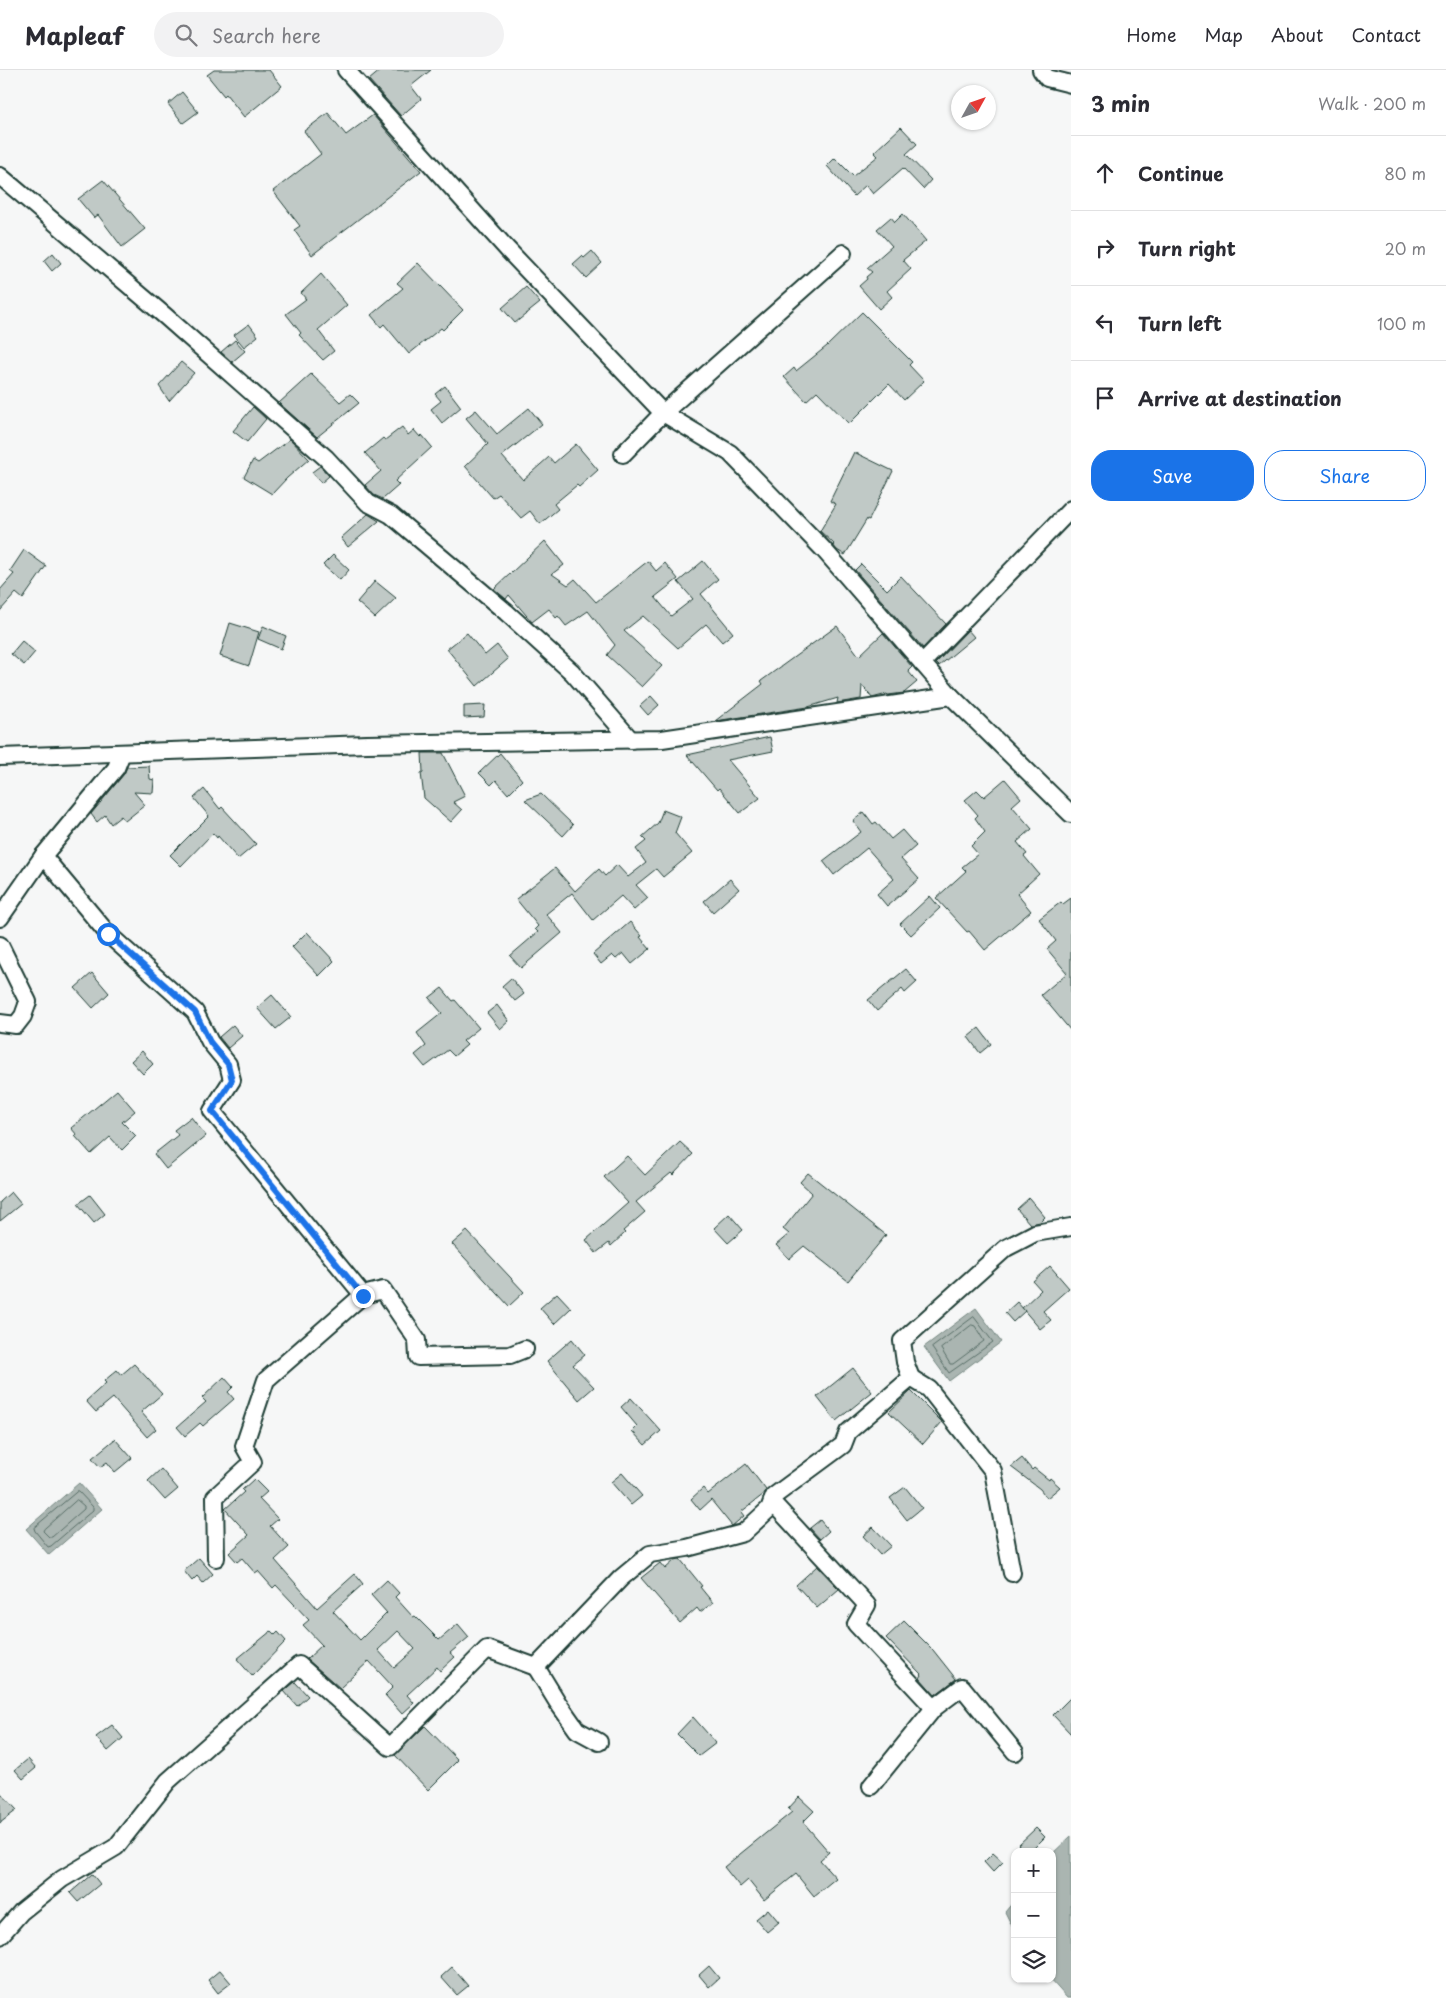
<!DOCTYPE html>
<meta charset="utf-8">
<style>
body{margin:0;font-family:"Playpen Sans",sans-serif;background:#f2f2f3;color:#2b2b33}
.controls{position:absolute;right:15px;bottom:15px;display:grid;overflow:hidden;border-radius:10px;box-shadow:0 1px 4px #0004}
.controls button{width:45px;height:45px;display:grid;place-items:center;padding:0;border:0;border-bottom:1px solid #e1e1e2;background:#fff;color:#2b2b33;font:25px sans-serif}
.compass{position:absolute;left:951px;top:15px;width:45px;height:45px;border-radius:50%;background:#fff;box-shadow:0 1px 4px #0004;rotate:50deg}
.stop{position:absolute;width:15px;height:15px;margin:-11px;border:4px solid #1a73e8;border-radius:50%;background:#fff}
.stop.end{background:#1a73e8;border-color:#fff;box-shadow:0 1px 5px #0008}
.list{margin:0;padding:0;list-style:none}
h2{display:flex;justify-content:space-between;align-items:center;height:65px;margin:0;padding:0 20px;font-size:21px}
h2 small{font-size:16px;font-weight:400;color:#7c7c81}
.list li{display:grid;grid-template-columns:32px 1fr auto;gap:15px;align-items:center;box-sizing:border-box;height:75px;padding:0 20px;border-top:1px solid #e1e1e2}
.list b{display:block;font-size:19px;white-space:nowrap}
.list em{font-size:16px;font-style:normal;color:#7c7c81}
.actions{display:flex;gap:10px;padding:15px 20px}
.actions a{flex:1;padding:11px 0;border:1px solid #1a73e8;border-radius:20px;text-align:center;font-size:18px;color:#1a73e8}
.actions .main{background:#1a73e8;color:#fff}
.icon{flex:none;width:28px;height:28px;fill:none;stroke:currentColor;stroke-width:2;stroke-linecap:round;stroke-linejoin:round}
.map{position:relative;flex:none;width:1071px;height:1928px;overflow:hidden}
header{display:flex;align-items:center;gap:30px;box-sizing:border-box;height:70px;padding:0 25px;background:#fff;border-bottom:1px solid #e1e1e2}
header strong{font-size:24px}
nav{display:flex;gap:28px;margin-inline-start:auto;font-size:18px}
.search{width:350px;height:45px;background:#f2f2f3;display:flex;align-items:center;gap:12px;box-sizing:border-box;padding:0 18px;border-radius:28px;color:#7c7c81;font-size:19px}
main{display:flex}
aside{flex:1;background:#fff}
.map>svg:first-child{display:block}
</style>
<header>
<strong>Mapleaf</strong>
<div class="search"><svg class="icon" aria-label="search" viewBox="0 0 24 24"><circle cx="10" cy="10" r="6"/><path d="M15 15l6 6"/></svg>Search here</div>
<nav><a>Home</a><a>Map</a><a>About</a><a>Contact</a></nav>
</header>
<main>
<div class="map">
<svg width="1071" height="1928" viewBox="0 0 1071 1928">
<rect width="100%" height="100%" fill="#f6f7f7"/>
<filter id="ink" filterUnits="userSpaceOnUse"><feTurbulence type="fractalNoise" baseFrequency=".02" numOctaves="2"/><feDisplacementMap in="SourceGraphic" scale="10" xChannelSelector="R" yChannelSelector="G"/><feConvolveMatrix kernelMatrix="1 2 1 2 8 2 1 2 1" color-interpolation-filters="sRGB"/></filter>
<g filter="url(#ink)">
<g fill="#aab5b1" stroke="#72857f">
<polygon points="976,1238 1001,1272 949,1311 924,1277"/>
<polygon points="79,1413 102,1439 49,1485 26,1459"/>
<polygon points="1071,1766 1071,1928 1067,1928 1050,1909 1052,1909 1052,1784"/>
<polygon points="1015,1830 1015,1862 1005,1842"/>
</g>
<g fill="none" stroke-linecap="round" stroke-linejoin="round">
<g stroke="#576d66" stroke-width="1">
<polygon points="974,1247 993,1272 949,1303 932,1278"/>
<polygon points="972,1255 975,1256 984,1271 953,1294 950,1294 941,1279"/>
<polygon points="78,1421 93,1437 93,1440 51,1476 48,1477 35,1461 34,1458"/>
<polygon points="77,1430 84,1436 84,1439 52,1467 49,1467 43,1461 44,1459"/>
</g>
</g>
<g fill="#c0c9c6" stroke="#1f3d34" fill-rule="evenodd">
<polygon points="214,0 269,0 282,16 244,47 226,24 224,26 207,5"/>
<polygon points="381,0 431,0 411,16 421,29 401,46 369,10"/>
<polygon points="182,22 198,42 183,53 168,34"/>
<polygon points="328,43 346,65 373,45 421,101 312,185 294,160 300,156 273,121 321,84 304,61"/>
<polygon points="901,57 917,74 906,84 931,110 923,119 903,98 873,124 866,115 854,126 827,96 835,88 853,106 878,86 874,82"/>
<polygon points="103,110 145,159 122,177 98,145 94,148 78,129"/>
<polygon points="903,144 926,171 903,190 911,199 887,221 892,227 879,239 859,216 867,209 866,207 872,202 867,198 892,176 877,159 891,147 895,152"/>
<polygon points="592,181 602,193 586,208 573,194 582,186 584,188"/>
<polygon points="53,183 61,193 52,201 44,191"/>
<polygon points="418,193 463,240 443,260 441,258 409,284 384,254 381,257 371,245 403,218 397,213"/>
<polygon points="321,204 347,235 318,260 334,281 323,290 299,265 301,263 286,244 306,229 301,223"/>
<polygon points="526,217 540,233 515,253 502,238"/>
<polygon points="862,242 912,292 909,295 924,311 904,330 889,314 849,354 817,321 806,331 784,307 794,298 796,301 827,276"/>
<polygon points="249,254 258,266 244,277 234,265"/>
<polygon points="235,270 245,281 232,292 221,282"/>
<polygon points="181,292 194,303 169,331 159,316"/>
<polygon points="311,304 340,332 350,324 359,333 317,367 279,333"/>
<polygon points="445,316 461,337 442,353 431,339 441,331 435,324"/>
<polygon points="253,337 266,349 247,372 233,361"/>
<polygon points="529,338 542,354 502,386 523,410 549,387 554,393 576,374 598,400 579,417 577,415 554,434 558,439 540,454 530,441 521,448 499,424 493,428 465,396 488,374 466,348 476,340 497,364"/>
<polygon points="402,357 408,365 414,360 420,367 422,365 432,377 395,411 399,415 383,429 374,425 365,415 381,401 365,383 383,368 385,370"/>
<polygon points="290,369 309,389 287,408 272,424 244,407 253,390 258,393"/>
<polygon points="854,382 893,401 869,450 867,449 845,485 837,480 833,475 834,474 820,461 836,434 830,431"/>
<polygon points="320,396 329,406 321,413 312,402"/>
<polygon points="368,444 379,451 348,477 341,468"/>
<polygon points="545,471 564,495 552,504 568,515 575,509 596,532 648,491 656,501 665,493 678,509 655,527 671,546 693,529 678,512 703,491 718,509 701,524 733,563 722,572 706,554 678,578 643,546 624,561 662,596 642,617 607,585 615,575 588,541 566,556 558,546 556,548 549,539 532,552 509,525 506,529 494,519"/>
<polygon points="24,480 46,496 23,529 16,523 0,541 0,520 14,504 10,501"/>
<polygon points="333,485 349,500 340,510 323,495"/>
<polygon points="861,494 887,520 901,506 946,554 923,578 855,500"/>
<polygon points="375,511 396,528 375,548 357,532"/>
<polygon points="230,553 259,562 249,596 220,586"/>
<polygon points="263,556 286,566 281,579 258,569"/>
<polygon points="837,556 859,586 883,563 912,597 908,601 917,612 904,623 888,625 887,624 872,628 862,615 861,629 837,633 838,628 808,637 715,651 763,614 761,611"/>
<polygon points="968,560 974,567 939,596 936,593"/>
<polygon points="467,563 485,585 497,575 508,589 477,616 447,579"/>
<polygon points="22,571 35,582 24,595 11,584"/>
<polygon points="651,626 659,635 648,645 640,636"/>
<polygon points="485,635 484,647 464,648 464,636"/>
<polygon points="770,667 773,681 728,690 760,728 740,743 719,718 717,720 687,685"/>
<polygon points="422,683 443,683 465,726 453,732 462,740 451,752 424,728 421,703 423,702"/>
<polygon points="500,683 522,710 508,724 496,710 491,715 479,703"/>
<polygon points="149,696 150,709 154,710 153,723 134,722 145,735 125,751 121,746 111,754 105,745 97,752 91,744 124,704 127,697"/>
<polygon points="1005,709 1021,728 1012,736 1032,759 1017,772 1027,784 1024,786 1039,804 1017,824 1031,841 985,880 969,861 967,862 936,828 966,801 962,797 978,784 971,776 985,762 975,748 978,745 965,730 977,720 984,727"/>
<polygon points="204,719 220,739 222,737 256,774 238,789 218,766 217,768 213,763 181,796 170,785 209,746 194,728"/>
<polygon points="541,724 573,755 563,766 525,730"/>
<polygon points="663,740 681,747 675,763 692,783 663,807 656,799 636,815 648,828 634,840 621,826 593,850 572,823 546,844 562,863 521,898 510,886 538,862 535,859 538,856 516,829 555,798 575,821 599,799 605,806 617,795 628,807 646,793 636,779 646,771 642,767 658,753"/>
<polygon points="864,742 873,754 876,752 891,769 902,760 916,776 901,789 919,809 887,836 877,824 894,809 867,778 834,805 823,791 861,762 853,751"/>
<polygon points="730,809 739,819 713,842 704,831"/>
<polygon points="930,826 940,838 911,865 900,854"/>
<polygon points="1071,828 1071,961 1041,925 1067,903 1047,879 1056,871 1039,849 1061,832 1063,834"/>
<polygon points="630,852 642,866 640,867 650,879 632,894 623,883 616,889 612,885 601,894 593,884"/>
<polygon points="307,862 334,891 319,906 292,877"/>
<polygon points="906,899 917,912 905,923 902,919 877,941 868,930"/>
<polygon points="92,903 109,923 93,938 75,918"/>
<polygon points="511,908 524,924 515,931 502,916"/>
<polygon points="442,918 453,931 455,930 479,958 463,971 467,975 454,986 448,980 425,997 415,985 426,976 417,963 442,943 429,928"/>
<polygon points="272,925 291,947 276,959 257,938"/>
<polygon points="497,935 509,951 500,959 487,943"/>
<polygon points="233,955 242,966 228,978 219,967"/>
<polygon points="979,958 991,974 980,983 968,967"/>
<polygon points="142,981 153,994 143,1004 131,991"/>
<polygon points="117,1020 135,1041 122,1052 136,1066 122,1080 110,1067 91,1084 75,1066 77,1065 71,1058"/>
<polygon points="191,1047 206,1066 166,1099 154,1084 178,1065 174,1060"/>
<polygon points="680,1072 693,1084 673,1105 671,1103 636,1132 645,1142 623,1161 625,1163 611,1176 609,1173 596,1183 586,1170 628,1133 604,1107 627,1086 645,1105"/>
<polygon points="808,1103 886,1165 848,1211 804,1176 789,1189 776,1175 789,1164 783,1159 812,1123 800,1112"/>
<polygon points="11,1122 21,1134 0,1151 0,1132"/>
<polygon points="90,1125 105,1144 94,1153 78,1134"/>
<polygon points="1029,1128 1045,1147 1040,1152 1030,1154 1017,1139"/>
<polygon points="729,1144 743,1160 728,1173 714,1158"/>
<polygon points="467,1161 524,1222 509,1236 452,1174"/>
<polygon points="1050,1196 1069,1218 1043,1241 1051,1250 1040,1259 1022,1238 1041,1220 1033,1211"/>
<polygon points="557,1223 571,1238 554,1254 540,1238"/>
<polygon points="1017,1232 1025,1241 1013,1252 1005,1243"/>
<polygon points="572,1269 585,1285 573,1295 594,1317 579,1330 547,1291"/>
<polygon points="134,1294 162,1324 141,1342 156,1359 147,1367 113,1328 96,1342 86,1331 106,1313 104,1311 117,1300 121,1305"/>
<polygon points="853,1298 872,1322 836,1351 817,1327"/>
<polygon points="224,1307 233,1317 228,1322 234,1329 203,1356 200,1353 185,1366 177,1357 206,1332 202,1328"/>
<polygon points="911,1321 942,1352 923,1374 889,1342"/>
<polygon points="631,1328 661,1361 645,1375 632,1361 637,1356 621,1337"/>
<polygon points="115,1369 132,1388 115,1402 107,1392 100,1397 92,1388"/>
<polygon points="1022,1388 1032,1400 1034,1398 1049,1410 1050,1408 1060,1417 1047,1428 1040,1419 1011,1397"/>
<polygon points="746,1394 766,1420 764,1424 741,1442 744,1446 732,1456 711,1430 700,1440 691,1429 703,1418 708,1424"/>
<polygon points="161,1399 178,1419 165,1430 148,1411"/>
<polygon points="622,1403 642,1426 631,1435 611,1412"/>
<path d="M254,1409L267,1422L259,1429L278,1449L270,1456L289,1477L275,1490L317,1538L355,1504L363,1514L333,1541L360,1570L387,1543L371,1525L387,1510L399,1523L395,1527L413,1547L415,1546L439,1570L458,1554L469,1567L450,1583L455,1587L440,1601L437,1597L407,1625L414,1633L402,1644L385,1625L393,1617L369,1591L340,1618L308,1590L307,1589L322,1575L303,1555L309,1550L276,1515L273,1518L258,1501L255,1503L242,1488L237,1492L229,1483L249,1465L225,1439L244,1422L242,1420ZM398,1561L415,1579L394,1598L378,1580Z"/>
<polygon points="905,1417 922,1438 907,1450 890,1428"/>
<polygon points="820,1450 829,1461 820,1469 810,1458"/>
<polygon points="873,1457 891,1476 880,1485 863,1466"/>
<polygon points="199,1488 213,1504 203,1513 197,1506 192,1511 184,1501"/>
<polygon points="680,1489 702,1516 700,1517 713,1533 700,1542 697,1538 680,1553 641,1508 660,1493 665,1499 675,1490"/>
<polygon points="817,1496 839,1519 817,1538 796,1515"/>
<polygon points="904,1551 933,1580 956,1609 935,1625 920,1608 922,1605 886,1568"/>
<polygon points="271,1561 275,1565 278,1562 286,1571 252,1606 237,1589"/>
<polygon points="295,1612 308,1626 297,1636 284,1621"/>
<polygon points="1071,1627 1071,1664 1053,1645"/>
<polygon points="693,1647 716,1673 699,1686 677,1664"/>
<polygon points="112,1655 123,1668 108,1681 96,1667"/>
<polygon points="425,1656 458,1690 428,1720 395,1685"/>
<polygon points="28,1689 36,1698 23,1709 15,1700"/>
<polygon points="0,1722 17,1740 0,1753"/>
<polygon points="799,1727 814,1741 803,1752 829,1782 820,1790 836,1808 814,1826 796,1804 764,1830 748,1810 740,1817 724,1797 792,1742 788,1739"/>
<polygon points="1036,1758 1045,1767 1030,1782 1026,1782 1018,1775"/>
<polygon points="993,1783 1003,1792 993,1802 984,1792"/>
<polygon points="92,1804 100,1814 78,1832 70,1823"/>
<polygon points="768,1839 779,1852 767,1862 756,1849"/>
<polygon points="709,1896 719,1908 709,1917 699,1905"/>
<polygon points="452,1897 468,1916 457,1925 441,1907"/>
<polygon points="220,1900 231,1913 218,1923 208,1910"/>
</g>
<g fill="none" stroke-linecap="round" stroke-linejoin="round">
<g stroke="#1f3d34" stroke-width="20">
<g id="minor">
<polyline points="346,0 508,180 663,343 730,383 824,480 951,626 1071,744"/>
<polyline points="1041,0 1047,8 1071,14"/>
<polyline points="0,106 164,245 326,388 368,433 391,445 506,542 572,602 631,670"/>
<polyline points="623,384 663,343 843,183"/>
<polyline points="922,593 1071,439"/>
<polyline points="122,683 116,698 43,786 108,864 195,942 210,972 228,994 232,1010 212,1041 363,1225 383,1220 417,1270 418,1287 510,1285 525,1279"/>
<polyline points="0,687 367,674 662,669 951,626"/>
<polyline points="0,848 43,786"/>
<polyline points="0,875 28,932 23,946 16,955 0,953"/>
<polyline points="911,1308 929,1319 993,1401 1012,1503"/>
<polyline points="772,1432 867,1535 856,1554 934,1638 962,1617 1015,1682"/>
<polyline points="216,1488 215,1427 253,1392 244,1376 266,1310 363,1225"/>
<polyline points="536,1597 558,1633 577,1660 599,1672"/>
<polyline points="871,1716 934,1638"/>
<polyline points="0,1866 21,1842 62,1809 116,1777 168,1711 299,1595 390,1677 487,1579 536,1597 621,1508 650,1484 687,1478 743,1463 769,1439 774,1426 843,1375 848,1362 911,1308 905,1292 902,1271 1006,1178 1035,1163 1071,1157"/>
</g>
</g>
<use href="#minor" stroke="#fff" stroke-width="16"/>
</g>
</g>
<g fill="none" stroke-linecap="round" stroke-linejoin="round" filter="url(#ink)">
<polyline stroke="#1a73e8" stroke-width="6" points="108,864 195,942 210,972 228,994 232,1010 212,1041 363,1226"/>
</g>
</svg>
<div class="controls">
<button>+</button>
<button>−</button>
<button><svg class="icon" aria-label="layers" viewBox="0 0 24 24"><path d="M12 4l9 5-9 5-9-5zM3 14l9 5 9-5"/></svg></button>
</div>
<svg class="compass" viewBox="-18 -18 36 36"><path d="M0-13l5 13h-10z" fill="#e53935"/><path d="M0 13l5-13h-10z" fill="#7c7c81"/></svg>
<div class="stop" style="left:108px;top:864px"></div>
<div class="stop end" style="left:363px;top:1226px"></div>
</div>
<aside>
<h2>3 min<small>Walk · 200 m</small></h2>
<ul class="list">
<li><svg class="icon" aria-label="ahead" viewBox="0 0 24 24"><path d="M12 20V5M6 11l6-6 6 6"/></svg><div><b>Continue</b></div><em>80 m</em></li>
<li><svg class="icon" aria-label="right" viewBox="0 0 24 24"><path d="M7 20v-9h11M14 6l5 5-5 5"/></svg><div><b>Turn right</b></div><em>20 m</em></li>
<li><svg class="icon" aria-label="left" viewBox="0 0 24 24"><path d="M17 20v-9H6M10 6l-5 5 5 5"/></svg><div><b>Turn left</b></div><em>100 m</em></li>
<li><svg class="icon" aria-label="arrive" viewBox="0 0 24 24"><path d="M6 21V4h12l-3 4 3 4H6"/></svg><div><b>Arrive at destination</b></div></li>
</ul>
<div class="actions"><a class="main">Save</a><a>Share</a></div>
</aside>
</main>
